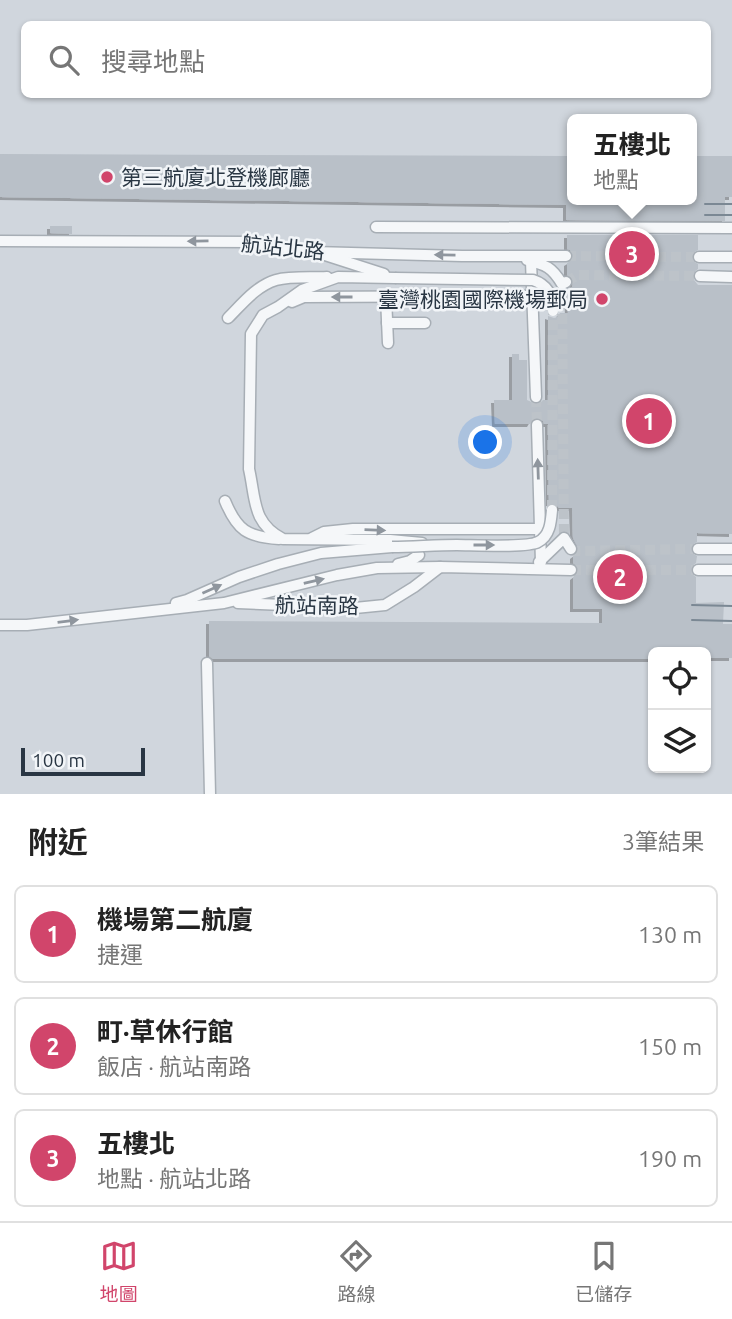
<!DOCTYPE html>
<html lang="zh-TW">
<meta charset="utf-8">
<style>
body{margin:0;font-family:Ubuntu,"Noto Sans TC",sans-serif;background:#f6f6f6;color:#222}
.controls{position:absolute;right:21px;bottom:21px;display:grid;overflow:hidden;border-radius:10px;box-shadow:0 2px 5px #0004}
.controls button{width:63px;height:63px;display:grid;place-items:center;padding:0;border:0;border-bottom:2px solid #e0e0e0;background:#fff;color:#222;font:35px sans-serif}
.scale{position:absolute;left:21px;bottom:18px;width:124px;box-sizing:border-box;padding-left:7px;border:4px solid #293643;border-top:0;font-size:19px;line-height:24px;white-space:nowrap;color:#293643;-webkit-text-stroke:5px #f2f5f8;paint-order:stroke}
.you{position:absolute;left:486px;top:443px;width:24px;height:24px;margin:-18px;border:5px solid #fff;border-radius:50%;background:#1a73e8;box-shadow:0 0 0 10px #1a73e833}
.badge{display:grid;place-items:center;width:46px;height:46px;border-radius:50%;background:#d1456b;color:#fff;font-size:23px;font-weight:700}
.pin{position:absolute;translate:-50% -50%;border:4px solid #fff;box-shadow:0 2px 7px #0006}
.popup{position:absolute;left:567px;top:114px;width:130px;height:91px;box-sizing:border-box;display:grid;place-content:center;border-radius:10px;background:#fff;filter:drop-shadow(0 2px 5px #0005);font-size:23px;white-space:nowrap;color:#767676}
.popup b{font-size:26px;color:#222}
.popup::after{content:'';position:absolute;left:50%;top:100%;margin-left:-14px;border:14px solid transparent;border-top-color:#fff}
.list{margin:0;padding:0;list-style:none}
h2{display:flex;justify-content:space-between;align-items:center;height:91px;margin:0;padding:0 28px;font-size:30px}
h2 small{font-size:23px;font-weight:400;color:#767676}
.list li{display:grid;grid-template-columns:46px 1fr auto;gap:21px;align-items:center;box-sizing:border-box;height:98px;margin:0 14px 14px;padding:0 14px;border:2px solid #e0e0e0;border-radius:10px}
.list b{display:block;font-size:26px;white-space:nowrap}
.list p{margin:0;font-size:23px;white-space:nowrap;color:#767676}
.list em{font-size:23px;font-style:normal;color:#767676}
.icon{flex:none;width:38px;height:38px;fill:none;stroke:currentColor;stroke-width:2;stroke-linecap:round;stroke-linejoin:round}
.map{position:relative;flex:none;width:732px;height:794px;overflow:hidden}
.search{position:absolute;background:#fff;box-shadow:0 2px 5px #0004;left:21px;right:21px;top:21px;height:77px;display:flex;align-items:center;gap:18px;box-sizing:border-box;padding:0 24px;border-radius:10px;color:#767676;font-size:26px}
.sheet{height:427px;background:#fff}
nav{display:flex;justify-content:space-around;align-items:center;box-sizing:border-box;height:98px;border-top:2px solid #e0e0e0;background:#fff;font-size:19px;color:#767676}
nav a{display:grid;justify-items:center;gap:4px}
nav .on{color:#d1456b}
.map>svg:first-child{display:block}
</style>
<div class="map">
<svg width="732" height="794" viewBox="0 0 732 794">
<defs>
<filter id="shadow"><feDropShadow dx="-3" dy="3" stdDeviation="0" flood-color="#0004"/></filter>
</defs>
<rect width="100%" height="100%" fill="#e2e6eb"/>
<path fill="#d0d6dd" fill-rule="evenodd" d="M0,0H732V794H0ZM24,24H708V94H24ZM572,119H692V200H572ZM653,652H706V768H653Z"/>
<g fill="#b9c0c8" filter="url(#shadow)">
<polygon points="0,154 572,156 572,200 691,200 691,156 732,156 732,197 725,197 725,221 566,220 566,205 0,197"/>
<polygon points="50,226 72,226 72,234 50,233"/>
<polygon points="567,235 698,235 698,250 693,253 692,256 693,261 698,264 698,269 694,272 693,275 694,280 698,285 732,285 732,534 697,533 697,542 692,545 691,548 692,553 697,556 696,563 692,566 691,569 692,574 696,577 696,603 724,602 723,624 732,624 732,658 706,658 706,652 653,652 653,659 213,659 209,656 209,621 602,623 602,609 573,609 573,577 577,574 578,569 577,566 573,563 573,556 577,553 578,548 573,538 572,508 559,508 556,504 549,503 548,424 544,424 543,421 537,418 533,419 530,424 495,424 494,400 512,400 512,354 519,354 519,360 527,360 527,400 536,404 540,403 543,400 548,400 548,316 554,318 558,317 560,313 568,313 567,290 572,287 573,283 572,278 567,275 567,263 572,260 573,255 570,250 567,249"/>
</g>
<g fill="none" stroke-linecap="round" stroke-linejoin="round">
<g stroke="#bdc3c9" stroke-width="10" stroke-dasharray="10 5" stroke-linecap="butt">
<polyline points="566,256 699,257"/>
<polyline points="566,282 578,275 700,276"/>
<polyline points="562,284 564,538"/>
<polyline points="536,397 537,425"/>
<polyline points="552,510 553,311"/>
<polyline points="571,549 573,551 698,549"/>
<polyline points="571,570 698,570"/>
</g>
<g stroke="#a7aeb5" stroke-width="13">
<g id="minor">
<polyline points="376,227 732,228"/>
<polyline points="0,241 255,242 314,252 462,256 566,256"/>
<polyline points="325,255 384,274"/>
<polyline points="699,257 732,257"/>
<path d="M527,260C546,265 552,267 562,284L566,282"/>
<polyline points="531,261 536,397"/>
<polyline points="700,276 732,277"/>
<path d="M395,278L338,277L302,290L278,307L263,315L251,334L249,469C256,500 252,523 283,539L390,540L422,543"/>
<polyline points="386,297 388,343"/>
<polyline points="292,302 304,297 532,296"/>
<path d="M228,318C242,304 256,286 276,280C291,276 311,278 327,277"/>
<polyline points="387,323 425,323"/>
<polyline points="537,425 541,562"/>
<path d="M225,501C237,530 247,537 279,539"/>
<polyline points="312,538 324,532 353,529 540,529"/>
<polyline points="698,549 732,549"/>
<polyline points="539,562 564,538 571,549"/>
<polyline points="398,564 410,561 419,555"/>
<polyline points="698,570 732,570"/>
<polyline points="176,603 187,600 239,577 278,564 321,553 392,547"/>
<polyline points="238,603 355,608 385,605 414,587 440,567"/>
<polyline points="0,625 27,625 224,603 337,575 377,568 440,567 571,570"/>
<polyline points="207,663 210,794"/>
</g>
</g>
<use href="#minor" stroke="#f5f7f9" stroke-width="10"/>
<g stroke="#7b8894" stroke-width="2">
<polyline points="705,204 732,204"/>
<polyline points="705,215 732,215"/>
<polyline points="692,605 732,606"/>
<polyline points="692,620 732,621"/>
</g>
<g stroke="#a7aeb5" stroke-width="13" stroke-linecap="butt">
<g id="minor-bridge">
<path d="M395,278L533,280C548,285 553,296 553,311"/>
<path d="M392,547C413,547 435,545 457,545C472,545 527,548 538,542C550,536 551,522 552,510"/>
</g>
</g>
<use href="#minor-bridge" stroke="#f5f7f9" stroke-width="10"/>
</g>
<defs><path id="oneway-solid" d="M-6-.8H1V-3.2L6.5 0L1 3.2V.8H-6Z" transform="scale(1.75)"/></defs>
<g fill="#8f969e">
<use href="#oneway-solid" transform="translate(198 241) rotate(179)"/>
<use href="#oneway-solid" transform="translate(445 255) rotate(-179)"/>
<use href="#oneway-solid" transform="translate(342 297) rotate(180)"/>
<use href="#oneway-solid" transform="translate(538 469) rotate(-92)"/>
<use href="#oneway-solid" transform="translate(375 530) rotate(2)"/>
<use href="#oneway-solid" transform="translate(484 545)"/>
<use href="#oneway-solid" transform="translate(314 581) rotate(-13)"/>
<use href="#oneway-solid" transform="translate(212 589) rotate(-24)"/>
<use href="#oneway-solid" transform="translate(68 621) rotate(-7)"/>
</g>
<g fill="#d1456b" stroke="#f2f5f8" stroke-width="2.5">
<circle cx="107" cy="177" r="7"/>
<circle cx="602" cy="299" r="7"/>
</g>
<g text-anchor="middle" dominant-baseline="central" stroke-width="5" stroke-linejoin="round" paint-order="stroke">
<g font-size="21" fill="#293643" stroke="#f2f5f8" text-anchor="start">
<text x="121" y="177">第三航廈北登機廊廳</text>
<text x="588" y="299" text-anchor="end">臺灣桃園國際機場郵局</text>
</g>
<g font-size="21" fill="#293643" stroke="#f2f5f8">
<text transform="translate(283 247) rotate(6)">航站北路</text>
<text transform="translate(317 605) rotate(1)">航站南路</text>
</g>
</g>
</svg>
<div class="controls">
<button><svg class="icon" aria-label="locate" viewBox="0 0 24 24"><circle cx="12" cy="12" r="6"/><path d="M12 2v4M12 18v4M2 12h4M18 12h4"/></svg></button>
<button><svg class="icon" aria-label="layers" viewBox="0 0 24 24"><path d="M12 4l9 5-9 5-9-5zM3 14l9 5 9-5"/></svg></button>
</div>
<div class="scale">100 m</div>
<div class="you"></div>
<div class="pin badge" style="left:649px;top:421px">1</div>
<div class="pin badge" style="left:620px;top:577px">2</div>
<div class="pin badge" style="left:632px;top:254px">3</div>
<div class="popup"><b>五樓北</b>地點</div>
<div class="search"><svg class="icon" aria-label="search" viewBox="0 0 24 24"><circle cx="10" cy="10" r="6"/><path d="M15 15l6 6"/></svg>搜尋地點</div>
</div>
<section class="sheet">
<h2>附近<small>3筆結果</small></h2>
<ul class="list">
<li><span class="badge">1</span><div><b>機場第二航廈</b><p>捷運</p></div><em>130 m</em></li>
<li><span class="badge">2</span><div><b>町·草休行館</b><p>飯店 · 航站南路</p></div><em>150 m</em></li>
<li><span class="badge">3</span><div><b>五樓北</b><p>地點 · 航站北路</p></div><em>190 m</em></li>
</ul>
</section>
<nav>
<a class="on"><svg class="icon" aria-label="map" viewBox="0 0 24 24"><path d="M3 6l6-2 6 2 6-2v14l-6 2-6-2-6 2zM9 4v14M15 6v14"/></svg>地圖</a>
<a><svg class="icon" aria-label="directions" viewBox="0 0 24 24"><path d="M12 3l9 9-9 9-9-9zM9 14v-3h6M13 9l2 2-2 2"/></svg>路線</a>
<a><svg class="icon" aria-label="saved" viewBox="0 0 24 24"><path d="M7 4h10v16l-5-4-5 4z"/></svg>已儲存</a>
</nav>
